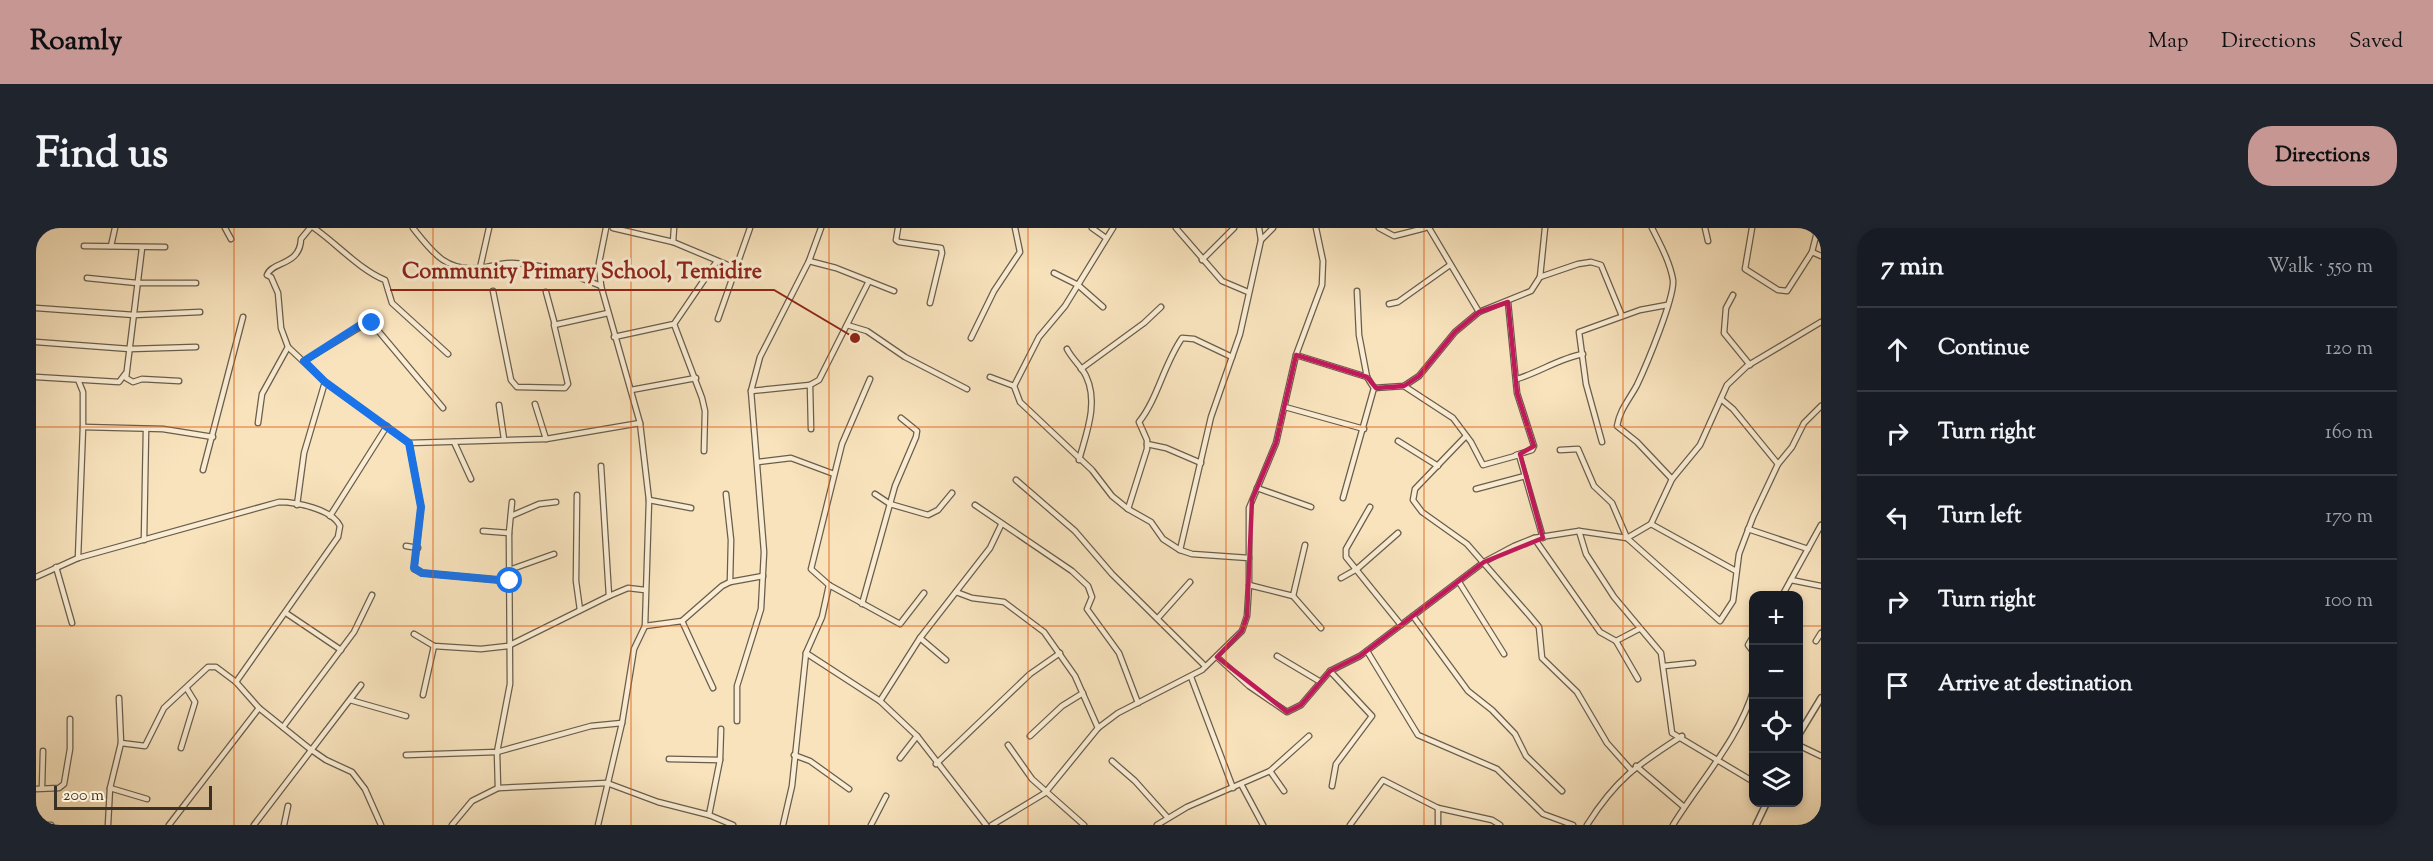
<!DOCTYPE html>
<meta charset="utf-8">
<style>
body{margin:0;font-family:"Sorts Mill Goudy",serif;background:#20242c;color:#f1f3f6}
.controls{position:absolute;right:18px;bottom:18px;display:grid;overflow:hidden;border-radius:12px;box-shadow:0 3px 9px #0003}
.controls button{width:54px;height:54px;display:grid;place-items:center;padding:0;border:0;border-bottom:2px solid #363941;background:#171b24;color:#f1f3f6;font:30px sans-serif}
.scale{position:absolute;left:18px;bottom:15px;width:158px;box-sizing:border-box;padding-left:6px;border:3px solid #393126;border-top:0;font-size:16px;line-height:21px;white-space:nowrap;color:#393126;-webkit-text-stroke:4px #faedd4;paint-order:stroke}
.stop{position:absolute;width:18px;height:18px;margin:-14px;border:4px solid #1a73e8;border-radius:50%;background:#fff}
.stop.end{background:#1a73e8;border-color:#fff;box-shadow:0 2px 6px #0008}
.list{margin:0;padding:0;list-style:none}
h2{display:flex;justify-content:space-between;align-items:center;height:78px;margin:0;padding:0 24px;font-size:26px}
h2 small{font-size:20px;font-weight:400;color:#9ea1a6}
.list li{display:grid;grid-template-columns:39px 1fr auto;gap:18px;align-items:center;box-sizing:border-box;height:84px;padding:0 24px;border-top:2px solid #363941}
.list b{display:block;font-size:22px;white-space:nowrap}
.list em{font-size:20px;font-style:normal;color:#9ea1a6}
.icon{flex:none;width:33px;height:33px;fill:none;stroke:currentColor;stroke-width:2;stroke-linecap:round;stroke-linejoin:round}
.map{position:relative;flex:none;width:1785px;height:597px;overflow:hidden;border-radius:24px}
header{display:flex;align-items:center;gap:36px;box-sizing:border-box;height:84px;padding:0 30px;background:#c59692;color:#111}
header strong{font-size:28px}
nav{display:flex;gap:33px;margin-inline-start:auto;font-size:21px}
.intro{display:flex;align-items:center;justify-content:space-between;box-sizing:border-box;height:144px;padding:0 36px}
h1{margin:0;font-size:42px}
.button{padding:15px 27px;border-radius:24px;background:#c59692;color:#111;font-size:21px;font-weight:700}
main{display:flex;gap:36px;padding:0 36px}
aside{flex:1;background:#171b24;border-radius:24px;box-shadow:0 3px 9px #0003}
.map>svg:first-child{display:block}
</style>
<header>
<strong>Roamly</strong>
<nav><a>Map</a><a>Directions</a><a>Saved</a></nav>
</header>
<div class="intro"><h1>Find us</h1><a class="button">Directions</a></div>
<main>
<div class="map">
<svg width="1785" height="597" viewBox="0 0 1785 597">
<rect width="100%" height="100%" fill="#f8e3bd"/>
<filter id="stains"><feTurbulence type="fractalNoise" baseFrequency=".00333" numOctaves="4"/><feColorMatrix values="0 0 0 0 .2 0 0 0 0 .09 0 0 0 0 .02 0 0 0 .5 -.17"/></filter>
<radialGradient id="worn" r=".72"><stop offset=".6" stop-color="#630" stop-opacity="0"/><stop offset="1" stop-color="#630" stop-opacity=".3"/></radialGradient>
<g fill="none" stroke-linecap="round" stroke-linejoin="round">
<g stroke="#695e4c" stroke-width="7">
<g id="minor">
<polyline points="189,0 195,11"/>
<path d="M274,0L265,11C264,38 236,33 231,47L235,49L242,65L245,100L252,119L289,154L373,215L385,279L378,341L386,345L474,353"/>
<path d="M278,0C301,16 324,42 349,52L356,75L412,126"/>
<path d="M377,0C396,24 410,44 444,40C454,39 465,35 476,35C508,36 536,46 565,58"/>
<polyline points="577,0 637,14 699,40"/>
<polyline points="862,0 860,12 863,14 905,20 906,25 894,75"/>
<polyline points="1056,0 1070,10"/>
<polyline points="1140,0 1186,53 1212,64"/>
<polyline points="1223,0 1225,12"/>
<polyline points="1343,0 1358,8 1389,0"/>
<polyline points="1393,0 1443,84"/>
<path d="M1616,0C1624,16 1634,34 1637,52C1639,69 1610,138 1601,157C1593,172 1584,181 1581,198L1601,214L1636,251"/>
<polyline points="1669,0 1672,13"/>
<polyline points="1716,0 1709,41 1742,62 1751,63 1776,24 1782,0"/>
<polyline points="637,14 638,0"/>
<polyline points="48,18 129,19"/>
<polyline points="75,18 79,0"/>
<polyline points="106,20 90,150 97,154 106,151 143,153"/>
<polyline points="1776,24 1785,28"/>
<polyline points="1166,32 1198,0"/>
<polyline points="773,33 800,40 858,63"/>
<polyline points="444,40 453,0"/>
<polyline points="1018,45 1042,57 1067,79"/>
<polyline points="1504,49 1509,0"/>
<polyline points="51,50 101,55 160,55"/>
<polyline points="457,63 475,152 481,159 529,160 532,156 518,97 572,85"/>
<polyline points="1321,63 1323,107 1331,149 1338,160 1368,158 1383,148 1419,104 1443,84 1495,63 1504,49 1542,36 1555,34 1565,37 1586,88"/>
<polyline points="510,64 519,97"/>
<polyline points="1697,67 1690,80 1688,105 1714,137"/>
<polyline points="1472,74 1481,165 1498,218 1496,222 1480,227"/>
<polyline points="1353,76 1362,74 1414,37"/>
<polyline points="0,80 98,87 164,84"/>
<polyline points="682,91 714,0"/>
<polyline points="638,96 666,170 669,183 668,223"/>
<polyline points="811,97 831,103 869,129 931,161"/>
<polyline points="578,109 638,96 681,33"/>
<polyline points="935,110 958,63 984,24 979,0"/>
<polyline points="0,114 94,121 160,119"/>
<path d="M1031,121C1036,131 1046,139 1050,148C1063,175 1050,206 1043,232"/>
<polyline points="1260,127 1331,149"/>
<polyline points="268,133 334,93 407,180"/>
<polyline points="1045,141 1108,95 1125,79"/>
<polyline points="0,149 83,154 89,146"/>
<polyline points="954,149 978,158 984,174 1056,242 1076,268 1092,281 1115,294 1127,311 1144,322 1156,326 1213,330"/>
<polyline points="834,151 806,216 775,341 793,357 864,396 888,365"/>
<path d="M1481,151C1504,144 1524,130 1547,126"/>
<polyline points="978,158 1003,109 1029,78 1077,0"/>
<polyline points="1368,158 1417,190 1435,214 1447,237 1483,227 1507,310"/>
<polyline points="595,162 660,150"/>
<polyline points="715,163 774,157"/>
<polyline points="1685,171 1697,181 1742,236"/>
<polyline points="499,176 510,211"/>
<polyline points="463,177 468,211"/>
<polyline points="1249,179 1328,201"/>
<polyline points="222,195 226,166 252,119"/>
<polyline points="47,199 127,201 177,209"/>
<polyline points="775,201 774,157 783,152 833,53"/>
<polyline points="1430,208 1379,261 1377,272 1386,284 1431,316 1493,387 1503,399 1506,430 1541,464 1571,515 1595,542"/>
<polyline points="1362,213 1402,238"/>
<polyline points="418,214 435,251"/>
<polyline points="1566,214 1550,156 1543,104 1604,82 1631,77"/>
<polyline points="373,215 510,211 604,195"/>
<polyline points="1111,216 1130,220 1165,235"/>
<polyline points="1524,222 1542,221 1558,258 1576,275 1591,310 1684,393 1697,373 1703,326 1717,289 1742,236 1756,219 1768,195 1785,178"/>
<polyline points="722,234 755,230 798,246"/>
<polyline points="565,238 573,368"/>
<polyline points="167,242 207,89"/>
<polyline points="980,252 1039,303 1076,346 1169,438"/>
<polyline points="1221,260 1275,279"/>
<polyline points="1440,261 1489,248"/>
<polyline points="690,266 695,312 694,354"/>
<polyline points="839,266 854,276 892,287 902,282 916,265"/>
<polyline points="541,267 540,353 544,382"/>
<polyline points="1307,270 1338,160"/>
<polyline points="613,272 655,280"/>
<polyline points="261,277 268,225 289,154"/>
<polyline points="939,277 1036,343 1052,358 1056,369 1051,381 1083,425 1102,475"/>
<polyline points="1334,279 1310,321 1310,329 1365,397"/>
<path d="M1092,281L1111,221V212L1103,194C1122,170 1127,138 1146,110L1158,111L1196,129"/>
<polyline points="294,288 351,198"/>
<polyline points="475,288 503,276 520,274"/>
<polyline points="1615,296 1700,343"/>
<polyline points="1712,301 1772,321"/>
<polyline points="447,303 473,305"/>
<polyline points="1543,303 1550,326 1578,369 1625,425 1636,505 1718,554"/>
<polyline points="1498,310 1564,404 1580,413 1603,401"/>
<polyline points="108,312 110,202"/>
<polyline points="370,318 382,320"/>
<polyline points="1144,322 1175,189 1204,106 1225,12 1237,0"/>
<polyline points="42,330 47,199 47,164 43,154"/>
<polyline points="20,339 36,395"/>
<polyline points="473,342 518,326"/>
<path d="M0,349L42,330L243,274C260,274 296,281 304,298L302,309L200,454"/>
<polyline points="1305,350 1321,341 1362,305"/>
<polyline points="1755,352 1785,358"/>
<polyline points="1423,354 1468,426"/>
<polyline points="1213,357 1257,368 1285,400"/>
<polyline points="920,364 936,370 968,374 1008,404 1039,448 1062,500"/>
<polyline points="1257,368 1269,317"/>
<polyline points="1746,368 1785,297"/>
<polyline points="826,376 859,258 880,209 881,203 865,190"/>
<polyline points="250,385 305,422"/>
<polyline points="1377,388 1432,463 1456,482 1479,506 1490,528 1526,563"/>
<polyline points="1122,390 1154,354"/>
<polyline points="646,393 677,460"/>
<polyline points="609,398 646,393 686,358 694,354 727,348"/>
<polyline points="378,406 398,418 445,421 472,418 573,368 592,360 609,362"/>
<polyline points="1718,407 1712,417 1718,425"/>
<polyline points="884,410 910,432"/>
<polyline points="1580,413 1602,451"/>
<polyline points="1780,413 1785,405"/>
<polyline points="1331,423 1382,507 1461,541 1507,586 1537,597"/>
<polyline points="770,425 844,473 881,508 950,597"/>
<polyline points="1241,428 1283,453"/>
<polyline points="1181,429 1213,458 1251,484 1265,477 1294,443 1324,428 1448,334 1478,318 1498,310 1543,303 1591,310 1615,296 1636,251 1664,217 1691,157 1711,138 1785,94"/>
<polyline points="1628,438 1657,435"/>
<polyline points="1294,443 1336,488 1300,536 1296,558"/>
<polyline points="1155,449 1197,560"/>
<polyline points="387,467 398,418"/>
<polyline points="314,472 370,488"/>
<polyline points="844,473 884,410 954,320 965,297"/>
<polyline points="701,493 701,458 725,381 728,324 715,163 724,129 773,33 785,0"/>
<polyline points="247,499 318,404 336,367"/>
<polyline points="994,508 1026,478 1047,465"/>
<polyline points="85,515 109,518 128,480 172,439 180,439 200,454 223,480 274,521 290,532 316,544 329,561 345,597"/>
<polyline points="972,517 996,551 1048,597"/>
<polyline points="1762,517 1785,528"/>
<polyline points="145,520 159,474 151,461"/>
<polyline points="370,527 461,524 555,498 586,495"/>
<polyline points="758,527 774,533 813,561"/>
<polyline points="864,530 881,508"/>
<polyline points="633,531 684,532"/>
<polyline points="1076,533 1099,553 1132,590"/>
<polyline points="900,536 994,446 1024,425"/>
<polyline points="1600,538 1648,579"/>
<polyline points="1234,543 1248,563"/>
<polyline points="1205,556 1227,597"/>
<polyline points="6,559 7,523"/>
<polyline points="74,560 111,571"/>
<polyline points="462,560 461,524 474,456 473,305 476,274"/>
<polyline points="0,561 23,560 28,556 34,521 34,491"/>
<polyline points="673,587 684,532 685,501"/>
<polyline points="0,597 15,597"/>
<polyline points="72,597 74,560 85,515 83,470"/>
<polyline points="133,597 223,480"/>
<polyline points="218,597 325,457"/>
<polyline points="248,597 252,578"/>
<polyline points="416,597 436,573 462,560 571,555 622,574 673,587 697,597"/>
<polyline points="562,597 586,495 598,421 609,398 613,272 604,195 565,58 563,35 570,0"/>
<polyline points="747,597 756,558 770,425 786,389 793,357"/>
<polyline points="835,597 850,568"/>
<polyline points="956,597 1009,565 1062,500 1082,485 1166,442 1206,403 1211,388 1213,357 1213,280 1240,215 1260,127 1286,57 1287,33 1280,0"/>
<polyline points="1121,597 1151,579 1234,543 1273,508"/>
<polyline points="1314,597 1347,552 1402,580 1456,592 1464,597"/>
<polyline points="1402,597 1402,580"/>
<path d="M1551,597C1580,551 1601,537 1646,508"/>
<path d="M1637,597C1664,553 1704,510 1718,460"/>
</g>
</g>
<g stroke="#695e4c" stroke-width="8">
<g id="tertiary">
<polyline points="1762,508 1785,470"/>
<polyline points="1720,597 1731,574"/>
</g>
</g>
<use href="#minor" stroke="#faedd4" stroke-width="4.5"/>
<use href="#tertiary" stroke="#faedd4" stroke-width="5"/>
</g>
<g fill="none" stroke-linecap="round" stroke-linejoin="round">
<polyline stroke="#1a73e8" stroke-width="8" points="336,95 332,92 268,133 289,154 373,215 385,279 378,340 386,345 474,353"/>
</g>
<path fill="none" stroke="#c2185b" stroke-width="4.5" stroke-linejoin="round" d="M1472,74L1481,165L1498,218L1484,226L1507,310L1448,334L1324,428L1294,443L1265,477L1251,484L1181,429L1206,403L1211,388L1216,272L1240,215L1260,127L1331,149L1340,160L1368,158L1383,148L1419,104L1443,84Z"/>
<path fill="none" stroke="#df570d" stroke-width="1.5" stroke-opacity="0.55" d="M198,0V597M397,0V597M595,0V597M793,0V597M992,0V597M1190,0V597M1388,0V597M1587,0V597M0,199H1785M0,398H1718M1762,398H1785"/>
<path fill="none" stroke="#8f2418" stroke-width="2" d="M819 110L738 62H354"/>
<circle fill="#8f2418" stroke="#faedd4" stroke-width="2" cx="819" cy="110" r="6"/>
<g font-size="22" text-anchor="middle" font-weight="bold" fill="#8f2418" stroke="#faedd4" stroke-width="6" stroke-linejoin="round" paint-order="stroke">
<text x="546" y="50">Community Primary School, Temidire</text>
</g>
<rect width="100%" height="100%" filter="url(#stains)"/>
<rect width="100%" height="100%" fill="url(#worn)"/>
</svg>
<div class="controls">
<button>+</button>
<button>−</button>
<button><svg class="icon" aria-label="locate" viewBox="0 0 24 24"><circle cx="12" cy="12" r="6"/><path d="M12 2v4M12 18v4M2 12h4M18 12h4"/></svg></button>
<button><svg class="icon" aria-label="layers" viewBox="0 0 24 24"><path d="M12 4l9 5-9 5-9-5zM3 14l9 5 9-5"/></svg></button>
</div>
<div class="scale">200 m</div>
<div class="stop" style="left:474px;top:353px"></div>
<div class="stop end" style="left:336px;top:95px"></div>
</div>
<aside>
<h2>7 min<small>Walk · 550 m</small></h2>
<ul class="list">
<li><svg class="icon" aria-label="ahead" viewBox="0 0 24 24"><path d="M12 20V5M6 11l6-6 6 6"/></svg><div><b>Continue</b></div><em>120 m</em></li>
<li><svg class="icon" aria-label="right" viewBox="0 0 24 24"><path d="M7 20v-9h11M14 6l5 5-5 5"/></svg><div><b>Turn right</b></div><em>160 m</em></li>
<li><svg class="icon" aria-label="left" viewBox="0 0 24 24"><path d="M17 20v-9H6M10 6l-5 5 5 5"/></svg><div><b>Turn left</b></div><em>170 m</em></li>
<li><svg class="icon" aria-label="right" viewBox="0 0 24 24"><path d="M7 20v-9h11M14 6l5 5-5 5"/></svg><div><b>Turn right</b></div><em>100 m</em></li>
<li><svg class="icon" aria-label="arrive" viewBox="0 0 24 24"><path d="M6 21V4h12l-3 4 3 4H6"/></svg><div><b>Arrive at destination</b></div></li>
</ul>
</aside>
</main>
